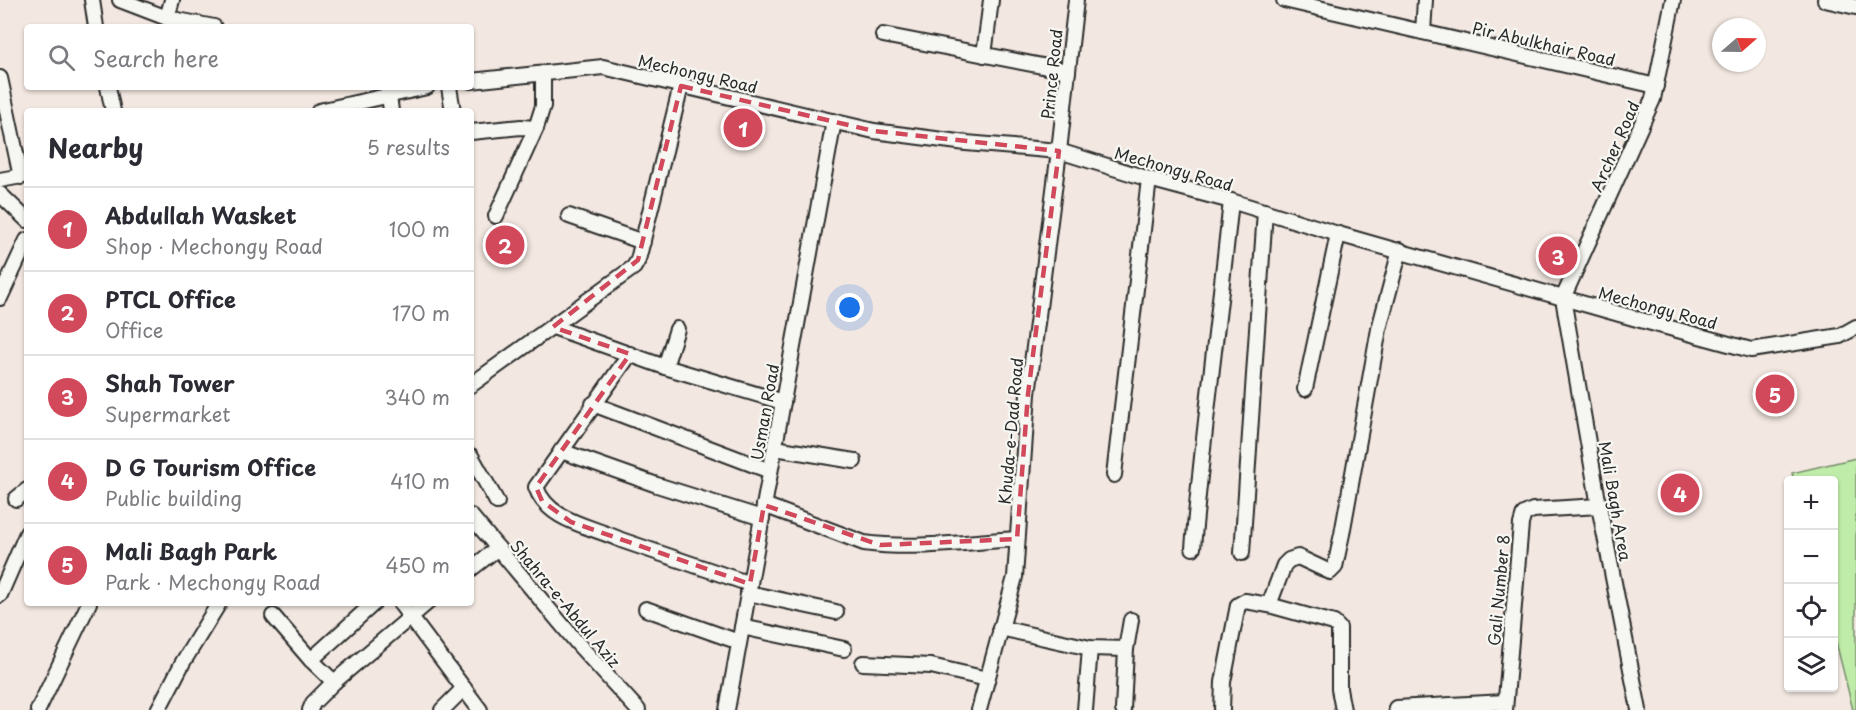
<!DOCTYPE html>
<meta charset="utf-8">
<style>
body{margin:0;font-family:"Playpen Sans",sans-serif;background:#f2f2f3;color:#2b2b33}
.controls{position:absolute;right:18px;bottom:18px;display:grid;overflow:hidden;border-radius:6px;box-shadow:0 2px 4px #0004}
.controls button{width:54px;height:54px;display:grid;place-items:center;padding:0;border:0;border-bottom:2px solid #e1e1e2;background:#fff;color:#2b2b33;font:30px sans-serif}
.compass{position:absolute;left:1712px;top:18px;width:54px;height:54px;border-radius:50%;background:#fff;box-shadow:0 2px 4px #0004;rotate:70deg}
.you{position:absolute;left:850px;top:308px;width:21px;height:21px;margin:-15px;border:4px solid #fff;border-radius:50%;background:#1a73e8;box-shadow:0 0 0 9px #1a73e833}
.badge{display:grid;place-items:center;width:39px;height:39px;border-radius:50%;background:#d1495b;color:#fff;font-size:20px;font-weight:700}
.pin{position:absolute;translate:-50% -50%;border:3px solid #fff;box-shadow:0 2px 6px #0006}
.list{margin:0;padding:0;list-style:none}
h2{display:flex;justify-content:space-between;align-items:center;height:78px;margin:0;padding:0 24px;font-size:26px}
h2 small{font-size:20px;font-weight:400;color:#7c7c81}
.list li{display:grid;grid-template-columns:39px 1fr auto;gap:18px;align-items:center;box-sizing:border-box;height:84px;padding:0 24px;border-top:2px solid #e1e1e2}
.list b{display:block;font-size:22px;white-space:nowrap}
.list p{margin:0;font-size:20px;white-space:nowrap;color:#7c7c81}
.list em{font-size:20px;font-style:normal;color:#7c7c81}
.icon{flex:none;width:33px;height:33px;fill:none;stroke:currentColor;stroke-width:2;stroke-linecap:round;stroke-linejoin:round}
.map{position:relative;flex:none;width:1856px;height:710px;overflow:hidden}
.search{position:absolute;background:#fff;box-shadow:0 2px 4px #0004;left:24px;top:24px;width:450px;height:66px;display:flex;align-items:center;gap:15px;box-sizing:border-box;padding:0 21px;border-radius:6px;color:#7c7c81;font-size:22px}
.panel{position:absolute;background:#fff;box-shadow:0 2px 4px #0004;left:24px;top:108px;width:450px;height:498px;border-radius:6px}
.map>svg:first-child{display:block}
</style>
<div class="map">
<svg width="1856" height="710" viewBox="0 0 1856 710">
<rect width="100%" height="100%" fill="#f3e8e1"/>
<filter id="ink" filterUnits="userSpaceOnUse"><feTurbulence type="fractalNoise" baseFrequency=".0167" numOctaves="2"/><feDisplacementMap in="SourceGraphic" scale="12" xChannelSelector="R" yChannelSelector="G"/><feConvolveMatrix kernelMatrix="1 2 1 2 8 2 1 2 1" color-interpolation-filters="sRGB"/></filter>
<g filter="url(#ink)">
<polygon fill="#bfeca9" stroke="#758c6a" stroke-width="1.5" points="1856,458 1856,710 1853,710 1834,634 1834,480 1794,480 1792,473"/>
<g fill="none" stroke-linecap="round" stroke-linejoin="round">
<g stroke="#2b2b2b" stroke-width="18">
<g id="minor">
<polyline points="92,0 96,27"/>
<polyline points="120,0 167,18 214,27"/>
<polyline points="1284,0 1656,86"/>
<polyline points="1825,0 1856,7"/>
<polyline points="167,18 172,0"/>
<polyline points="1423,32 1425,0"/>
<polyline points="883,35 1068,71"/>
<polyline points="984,55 991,0"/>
<polyline points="0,78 21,177"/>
<polyline points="471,81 603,67 874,131 966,143 1059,151 1149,179 1231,201 1338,234 1637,319 1751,350 1840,336 1856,327"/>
<polyline points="108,87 113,111"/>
<polyline points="449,87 453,111"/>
<polyline points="389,95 391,111"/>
<polyline points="319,111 427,87"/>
<polyline points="471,132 521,127 536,128"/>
<polyline points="0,180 27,175"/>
<polyline points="0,194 27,220"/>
<polyline points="496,216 536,128 543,106 543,73"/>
<polyline points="569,216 643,242"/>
<polyline points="0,298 27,240"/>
<polyline points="1563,298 1599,506 1639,710"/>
<polyline points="1563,298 1653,99 1673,0"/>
<polyline points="553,327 665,367 783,402"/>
<path d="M630,354L536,487C548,522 592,526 621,540L750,584"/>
<polyline points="665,367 677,329"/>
<polyline points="471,385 634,267 638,260 681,86"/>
<polyline points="1305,389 1338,234"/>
<polyline points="593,404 770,471"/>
<polyline points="775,448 854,461"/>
<polyline points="561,451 657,485 762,518"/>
<polyline points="471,456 497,502"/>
<polyline points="1114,475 1149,179"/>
<polyline points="16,499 27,490"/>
<path d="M764,505L864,543C914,550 967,542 1017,539"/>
<polyline points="471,516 578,644 638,710"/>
<path d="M1193,548C1203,432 1219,317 1231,201"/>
<polyline points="1242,553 1265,211"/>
<polyline points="471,569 498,548"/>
<polyline points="748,593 836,612"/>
<polyline points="0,595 27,533"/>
<polyline points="400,603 480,710"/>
<polyline points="1269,605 1284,565 1289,560 1298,557 1330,572 1335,567 1342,534 1379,329 1400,250"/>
<polyline points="646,609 739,642"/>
<polyline points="273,616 311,660 334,682"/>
<polyline points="742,627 844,649"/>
<polyline points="1000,628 1090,648 1126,649"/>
<polyline points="311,660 374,603"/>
<polyline points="863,663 931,666 987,679"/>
<polyline points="1396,708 1505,702"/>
<polyline points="38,710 89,603"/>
<polyline points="158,710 183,662 219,603"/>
<polyline points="310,710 313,703 334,682 427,603"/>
<polyline points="442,710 464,688"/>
<polyline points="727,710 834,121"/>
<polyline points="979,710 1015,577 1028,394 1059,151 1076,0"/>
<polyline points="1085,710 1090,648"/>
<polyline points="1123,710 1126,649 1131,620"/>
<polyline points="1222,710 1223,682 1238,605 1245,601 1269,605 1334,623 1339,628 1339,689 1343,710"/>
<polyline points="1505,710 1521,524 1524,514 1533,510 1599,506"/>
</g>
</g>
<use href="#minor" stroke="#f6f6f2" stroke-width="14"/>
</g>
</g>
<path fill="none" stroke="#d1495b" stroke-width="4.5" stroke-dasharray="12 8" stroke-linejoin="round" d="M681,86L874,131L1059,151L1028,394L1017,539L880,545L764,505L750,584L571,522L542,501L536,487L630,354L553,327L638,260Z"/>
<g text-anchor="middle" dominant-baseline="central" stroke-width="4.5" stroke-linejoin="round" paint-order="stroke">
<g font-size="16" fill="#2b2b2b" stroke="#f6f6f2">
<text transform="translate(1544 43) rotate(13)">Pir Abulkhair Road</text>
<text transform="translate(698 73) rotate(13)">Mechongy Road</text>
<text transform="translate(1051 74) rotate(-84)">Prince Road</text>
<text transform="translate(1614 146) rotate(-66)">Archer Road</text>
<text transform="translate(1174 168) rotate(16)">Mechongy Road</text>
<text transform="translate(1658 307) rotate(15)">Mechongy Road</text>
<text transform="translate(764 412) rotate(-80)">Usman Road</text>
<text transform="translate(1010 431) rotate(-85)">Khuda-e-Dad Road</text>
<text transform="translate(1616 501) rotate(80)">Mali Bagh Area</text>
<text transform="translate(1498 590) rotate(-85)">Gali Number 8</text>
<text transform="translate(566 603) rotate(50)">Shahra-e-Abdul Aziz</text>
</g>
</g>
</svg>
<div class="controls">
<button>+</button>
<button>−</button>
<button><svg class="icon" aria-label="locate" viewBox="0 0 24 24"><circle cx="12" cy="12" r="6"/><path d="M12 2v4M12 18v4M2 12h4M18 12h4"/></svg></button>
<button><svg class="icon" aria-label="layers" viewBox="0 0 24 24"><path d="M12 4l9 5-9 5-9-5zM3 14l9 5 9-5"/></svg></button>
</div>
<svg class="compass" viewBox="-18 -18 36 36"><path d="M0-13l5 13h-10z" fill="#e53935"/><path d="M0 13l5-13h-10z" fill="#7c7c81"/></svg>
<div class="you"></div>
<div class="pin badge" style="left:743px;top:128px">1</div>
<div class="pin badge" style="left:505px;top:245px">2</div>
<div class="pin badge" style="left:1558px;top:256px">3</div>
<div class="pin badge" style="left:1680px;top:493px">4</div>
<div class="pin badge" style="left:1775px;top:394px">5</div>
<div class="search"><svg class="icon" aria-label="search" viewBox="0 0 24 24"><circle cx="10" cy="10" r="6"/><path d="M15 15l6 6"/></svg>Search here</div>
<section class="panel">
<h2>Nearby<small>5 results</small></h2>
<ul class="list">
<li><span class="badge">1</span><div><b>Abdullah Wasket</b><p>Shop · Mechongy Road</p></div><em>100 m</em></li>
<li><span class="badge">2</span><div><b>PTCL Office</b><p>Office</p></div><em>170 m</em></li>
<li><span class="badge">3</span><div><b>Shah Tower</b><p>Supermarket</p></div><em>340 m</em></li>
<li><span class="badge">4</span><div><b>D G Tourism Office</b><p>Public building</p></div><em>410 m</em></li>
<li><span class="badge">5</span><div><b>Mali Bagh Park</b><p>Park · Mechongy Road</p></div><em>450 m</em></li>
</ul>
</section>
</div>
